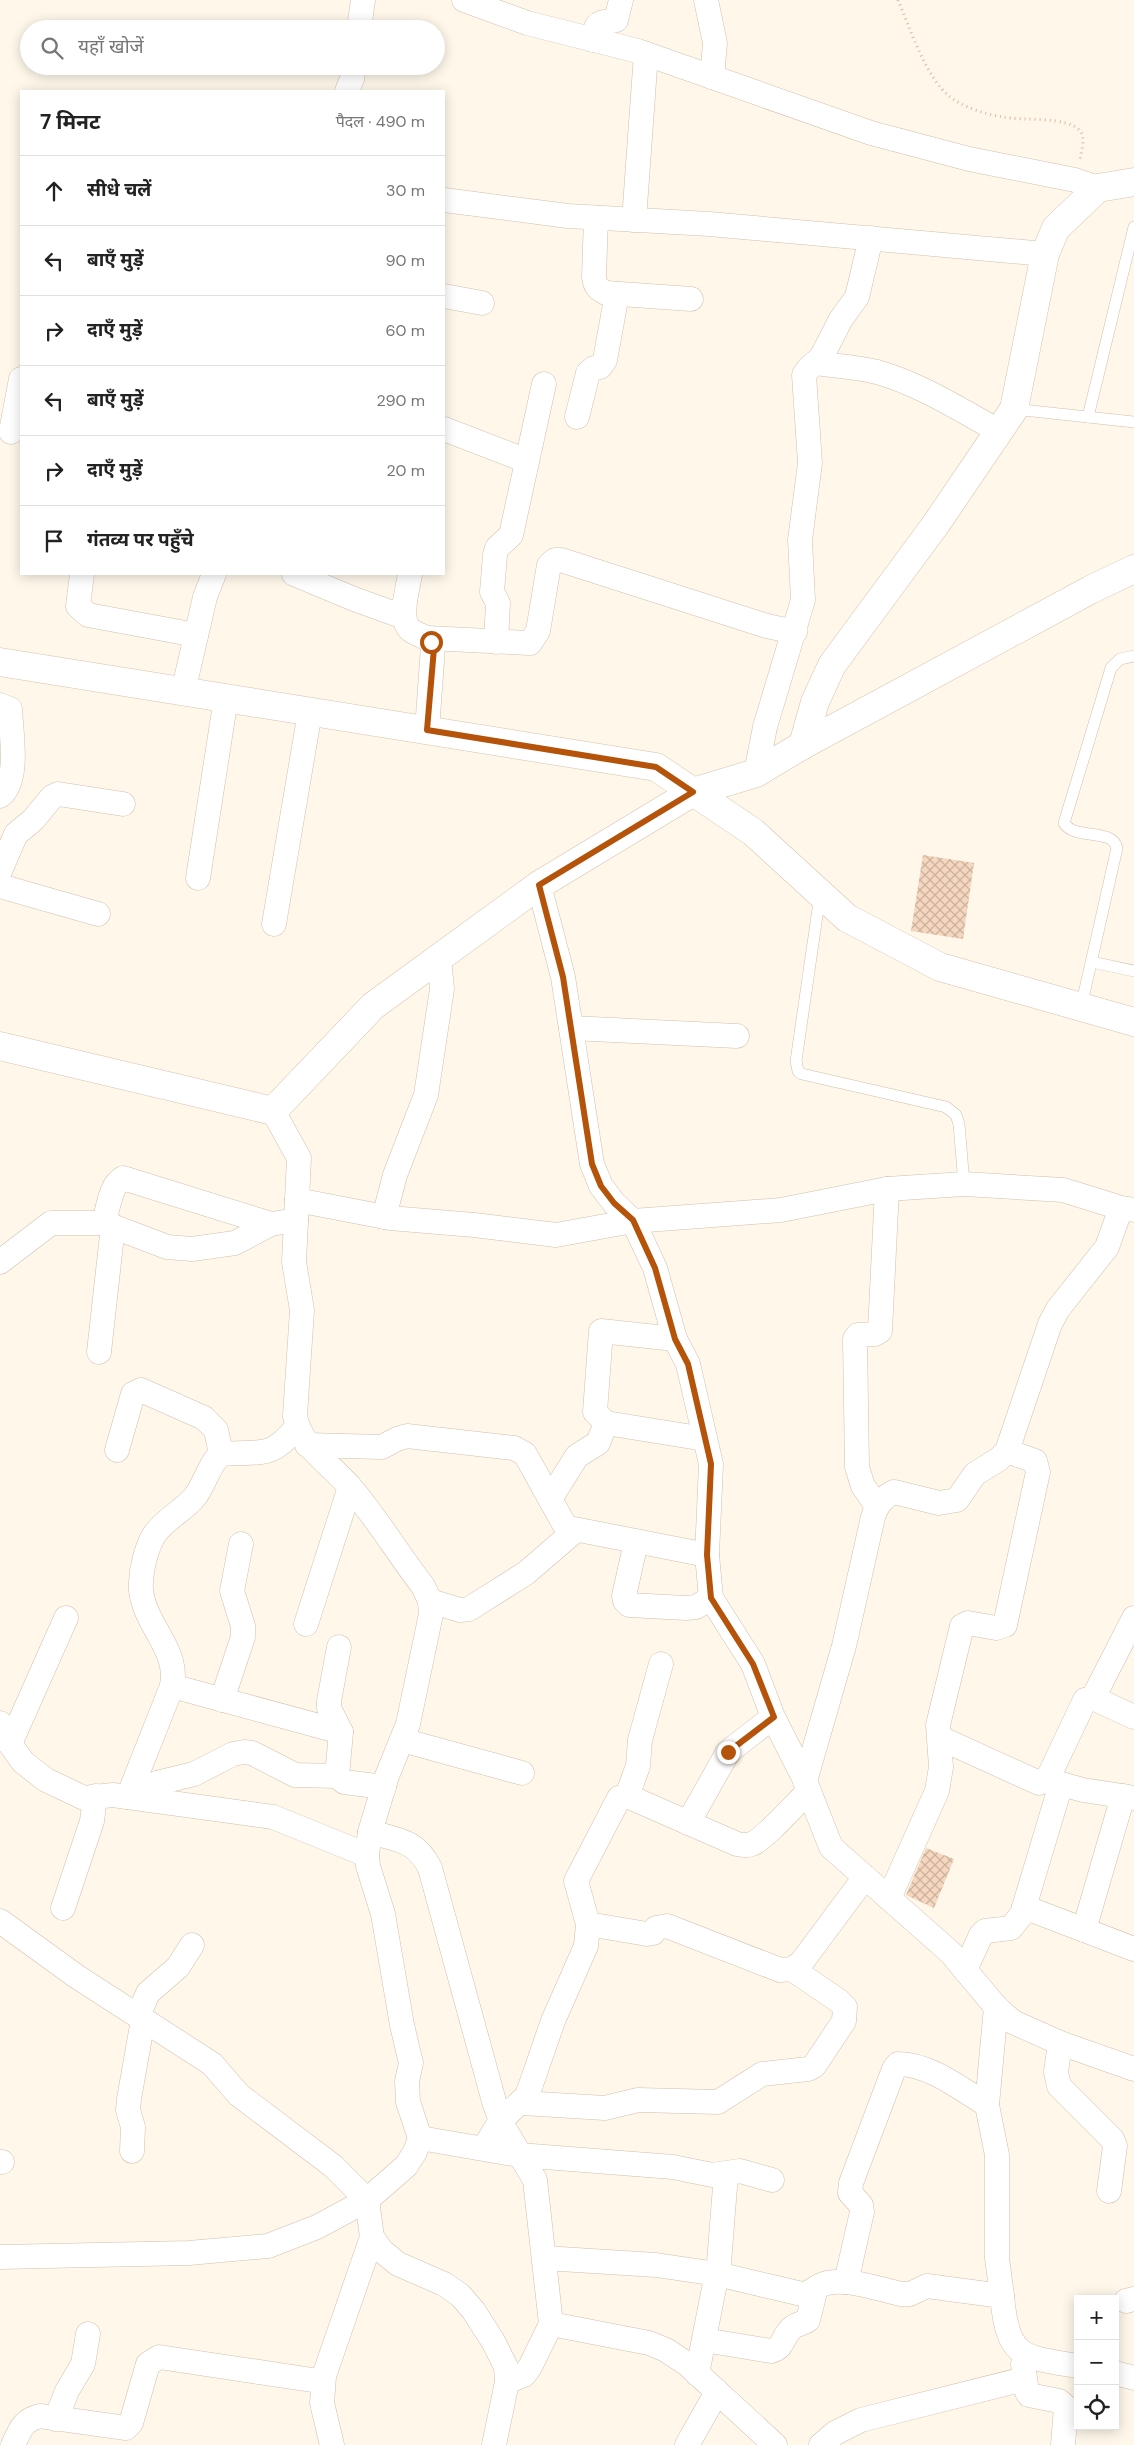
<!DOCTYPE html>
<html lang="hi">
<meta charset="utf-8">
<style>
body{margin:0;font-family:"DM Sans","Noto Sans Devanagari",sans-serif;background:#f6f6f6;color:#222}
.controls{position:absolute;right:15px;bottom:15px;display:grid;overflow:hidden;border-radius:0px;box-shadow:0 2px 12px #0003}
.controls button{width:45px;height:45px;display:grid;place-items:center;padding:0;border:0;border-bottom:1px solid #e0e0e0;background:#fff;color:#222;font:25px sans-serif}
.stop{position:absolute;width:15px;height:15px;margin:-11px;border:4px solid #b45309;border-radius:50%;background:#fff}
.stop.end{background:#b45309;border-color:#fff;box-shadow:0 1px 5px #0008}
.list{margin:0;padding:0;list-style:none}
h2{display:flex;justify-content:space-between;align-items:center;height:65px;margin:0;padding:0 20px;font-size:21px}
h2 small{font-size:16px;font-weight:400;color:#767676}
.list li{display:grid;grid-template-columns:32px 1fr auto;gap:15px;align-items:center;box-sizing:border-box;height:70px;padding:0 20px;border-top:1px solid #e0e0e0}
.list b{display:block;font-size:19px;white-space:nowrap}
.list em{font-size:16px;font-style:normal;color:#767676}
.icon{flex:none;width:28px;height:28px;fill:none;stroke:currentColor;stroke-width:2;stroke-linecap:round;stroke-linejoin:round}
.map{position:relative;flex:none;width:1134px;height:2445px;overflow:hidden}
.search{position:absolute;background:#fff;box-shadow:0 2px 12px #0003;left:20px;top:20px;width:425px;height:55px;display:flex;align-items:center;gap:12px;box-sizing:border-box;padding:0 18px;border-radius:28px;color:#767676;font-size:19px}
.panel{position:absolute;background:#fff;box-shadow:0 2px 12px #0003;left:20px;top:90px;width:425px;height:485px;border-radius:0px}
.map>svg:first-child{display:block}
</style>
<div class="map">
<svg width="1134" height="2445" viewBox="0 0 1134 2445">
<defs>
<pattern id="building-cross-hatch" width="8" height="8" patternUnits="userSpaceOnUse" patternTransform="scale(1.25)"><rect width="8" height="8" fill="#f5d7c0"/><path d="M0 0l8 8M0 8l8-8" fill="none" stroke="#cbb29e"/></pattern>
</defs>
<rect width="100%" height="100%" fill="#fef7ea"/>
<g fill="url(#building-cross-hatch)">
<polygon points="923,855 974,863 963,939 911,931"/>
<polygon points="926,1848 954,1859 934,1908 906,1895"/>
</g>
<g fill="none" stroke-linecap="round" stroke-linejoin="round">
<g stroke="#d2bfae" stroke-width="12">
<g id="lane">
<polyline points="1014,409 1134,422"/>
<polyline points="1088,417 1134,227"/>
<polyline points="820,895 796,1061 798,1071 802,1074 946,1107 956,1115 959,1124 964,1184"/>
<polyline points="1092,962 1134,971"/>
<path d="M1081,1007L1117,848C1112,827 1075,841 1064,823L1111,668L1120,659L1134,656"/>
</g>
</g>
<g stroke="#d2bfae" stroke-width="25">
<g id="street">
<polyline points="464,0 527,23 638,51 871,133 969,159 1075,180 1098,188"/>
<polyline points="706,0 715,43 712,77"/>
<polyline points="359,29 363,0"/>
<path d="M593,40C596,19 599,24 616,20L621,0"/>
<polyline points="347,91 352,79 354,66"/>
<polyline points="444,200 568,216 709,224 1045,254"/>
<path d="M596,218L594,277C595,286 598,289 606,293L691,299"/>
<polyline points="634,220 646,54"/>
<polyline points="444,296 482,303"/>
<path d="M815,363C835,366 857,367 877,372C920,384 960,410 999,431"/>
<polyline points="577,417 588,373 594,368 600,367 605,360 617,294"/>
<polyline points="444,429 527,461"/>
<polyline points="11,432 21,379"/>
<polyline points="82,574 78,606 88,615 196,635"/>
<polyline points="294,574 354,599 404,617"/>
<path d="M410,574C408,589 397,621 412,631C421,637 429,636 433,647L427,730"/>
<polyline points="427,638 530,643 538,631 549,565 555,560 561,560 767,626 795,632"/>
<polyline points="496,642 498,603 492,592 495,555 497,548 511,535 544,384"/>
<polyline points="183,692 205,597 214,574"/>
<path d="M0,705L10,709C11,732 20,782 0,796"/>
<polyline points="756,773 765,727 803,600 800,540 810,463 804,375 809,368 821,358 841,319 857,297 871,238"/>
<polyline points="0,871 16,834 33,820 52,797 58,794 123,804"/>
<polyline points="198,878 226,698"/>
<polyline points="539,885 563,977 592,1164 601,1186 614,1203 633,1221 655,1268 675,1339 688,1364 711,1464 707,1555 711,1598 753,1664 773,1717 803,1776 831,1847 951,1953 996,2007 1013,2022 1060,2043 1134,2069"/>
<polyline points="0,886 98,914"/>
<polyline points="274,924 310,712"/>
<polyline points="571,1028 737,1036"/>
<polyline points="297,1200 390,1218 474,1225 556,1235 633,1221 781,1210 887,1189 964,1184 1063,1190 1121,1208 1134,1210"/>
<polyline points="384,1217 395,1175 426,1095 442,989 439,958"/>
<path d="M104,1223C108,1209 110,1185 123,1178L271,1224"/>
<polyline points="0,1262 51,1223 104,1223 167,1247 192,1249 235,1243 271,1224 296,1220"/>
<polyline points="675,1339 601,1331 595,1412 606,1423 705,1439"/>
<polyline points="99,1352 113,1226"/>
<polyline points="307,1445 382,1447 397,1439 407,1436 514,1448 525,1454 564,1524 569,1528 707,1555"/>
<polyline points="117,1450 133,1394 141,1390 204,1418 216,1430 221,1454"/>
<polyline points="550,1499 577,1456 598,1443 606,1423"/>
<polyline points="877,1506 863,1486 857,1467 855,1339 858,1335 875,1334 880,1331 887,1189"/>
<polyline points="636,1542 624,1596 625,1601 629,1605 686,1608 696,1607 711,1598"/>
<polyline points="430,1601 460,1610 469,1609 526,1573 576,1530"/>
<polyline points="306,1624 350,1487"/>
<polyline points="339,1647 329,1701 329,1708 341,1732 337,1776 344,1782 384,1787"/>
<polyline points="172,1686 341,1732"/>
<polyline points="1093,1698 1134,1618"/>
<polyline points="222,1700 243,1637 243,1626 232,1591 241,1544"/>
<polyline points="0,1723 3,1734 23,1762 46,1780 84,1798 113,1795 273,1817 367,1855"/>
<polyline points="940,1738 1039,1783 1047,1780 1085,1700 1093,1698 1134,1717"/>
<polyline points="402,1740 522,1773"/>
<polyline points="10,1744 66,1618"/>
<polyline points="1047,1780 1083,1790 1134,1798"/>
<path d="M805,1781L844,1646L873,1517C877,1505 882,1498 894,1492L939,1503L957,1500L975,1474L999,1459L1007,1451L1050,1324L1058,1309L1107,1247L1121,1208"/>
<polyline points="627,1796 638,1766 640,1740 661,1664"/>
<path d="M128,1797L172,1686C179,1648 145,1627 141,1590C140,1584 142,1577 142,1571C144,1560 148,1545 154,1535C164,1520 181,1512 193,1499C205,1486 208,1465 221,1454C261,1450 269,1461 297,1427"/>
<polyline points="128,1797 157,1783 194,1774 233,1754 244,1752 252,1753 295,1775 337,1776"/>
<polyline points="688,1823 728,1752 773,1717"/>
<path d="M370,1832C398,1840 416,1840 430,1868L495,2105L504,2128L535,2180L551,2324L530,2367L524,2375L507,2382"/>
<polyline points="889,1898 937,1791 941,1767 938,1725 962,1626 968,1623 996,1628 1005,1625 1038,1472 1035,1461 1007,1451"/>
<polyline points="1024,1907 1134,1949"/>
<polyline points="63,1908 92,1821 95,1796"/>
<polyline points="0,1921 76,1976 212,2064 239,2095 333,2166 367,2200 372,2237 382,2251 398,2264 444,2284 460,2295 473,2310 493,2341 506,2367 507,2382 494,2445"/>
<polyline points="588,1924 647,1934 653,1933 656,1928 667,1926 780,1970 792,1969 801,1963 865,1877"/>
<polyline points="1084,1930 1123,1796"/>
<polyline points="965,1970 981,1935 985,1931 1011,1928 1022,1914 1061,1784"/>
<polyline points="138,2016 148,1993 178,1967 192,1945"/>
<polyline points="1060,2043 1056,2072 1059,2086 1112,2139 1115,2146 1109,2191"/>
<polyline points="522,2103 605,2108 638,2100 718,2102 762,2074 808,2069 814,2066 844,2021 845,2007 839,2001 792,1969"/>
<polyline points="987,2105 996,2007"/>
<polyline points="420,2138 519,2155 673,2167 712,2175 740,2171 772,2180"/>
<path d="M484,2148L501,2120L527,2096L553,2021L586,1946L588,1924L576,1881L619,1798L627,1796L737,1844C742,1845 747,1846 752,1844C766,1838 796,1803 809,1791"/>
<polyline points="132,2151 133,2127 128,2110 129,2099 143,2020"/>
<polyline points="0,2162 2,2162"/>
<path d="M0,2257L189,2253L268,2246L317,2227L367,2200L406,2166L415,2152L420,2138L408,2102L407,2081L411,2063L402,2025L383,1914L368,1866L367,1855L370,1832L387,1776L408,1724L431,1614L430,1601L423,1586C398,1554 377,1518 350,1487C331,1464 301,1448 295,1416L302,1310L294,1262L299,1158L273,1111"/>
<path d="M544,2258L656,2265L717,2274L802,2294C812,2293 817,2285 827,2283C849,2278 878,2289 901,2294H910L927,2286L1002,2296C1008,2359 1022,2357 1078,2366"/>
<path d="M846,2282L862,2212L861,2205L850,2193L851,2183L894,2069L898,2064C930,2064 961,2089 987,2105L997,2155V2258L1002,2296"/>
<polyline points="1126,2301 1134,2299"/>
<polyline points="551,2324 649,2343 666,2350 687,2364 775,2445"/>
<path d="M704,2340L771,2351C784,2348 782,2338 790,2330C794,2324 803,2324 808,2320L816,2288"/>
<polyline points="1023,2364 1027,2392 1029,2395 1059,2401 1066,2407 1063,2445"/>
<polyline points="1115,2373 1134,2378"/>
<polyline points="697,2374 719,2263 726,2174"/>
<polyline points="324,2376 322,2403 332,2445"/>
<polyline points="56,2419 67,2391 83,2364 88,2334"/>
<path d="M13,2445C20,2430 23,2420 40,2416L126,2428L131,2423L148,2364L159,2357L319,2381L324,2376L372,2237"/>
<polyline points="687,2445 717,2392"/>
<polyline points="821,2445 835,2433 861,2420 1024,2379"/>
</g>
</g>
<g stroke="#d8c1ae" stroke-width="29">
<g id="secondary">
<polyline points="0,662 656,767 753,832 847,918 940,967 1134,1022"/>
<polyline points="803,745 815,702 832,665 936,524 1014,409 1045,254 1056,228 1098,188 1134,182"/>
<polyline points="0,1046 273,1111 373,1006 539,885 693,792 756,773 803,745 1090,590 1134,569"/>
</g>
</g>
<path stroke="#dbbaa2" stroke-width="3" stroke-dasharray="1 4" stroke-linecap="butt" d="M898,0C910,28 926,78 950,97C965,108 985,114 1003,117C1021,121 1069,116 1080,131C1086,138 1081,152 1080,160"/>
<use href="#lane" stroke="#fff" stroke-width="11"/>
<use href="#street" stroke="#fff" stroke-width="24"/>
<use href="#secondary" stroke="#fff" stroke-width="28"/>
</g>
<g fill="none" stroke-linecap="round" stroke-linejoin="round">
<polyline stroke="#b45309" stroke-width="6" points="431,642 434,648 427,730 656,767 693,792 539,885 563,977 592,1164 601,1186 614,1203 633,1220 655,1268 675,1339 688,1364 711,1464 707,1555 711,1598 753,1664 774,1717 728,1752"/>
</g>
</svg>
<div class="controls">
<button>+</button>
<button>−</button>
<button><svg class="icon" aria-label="locate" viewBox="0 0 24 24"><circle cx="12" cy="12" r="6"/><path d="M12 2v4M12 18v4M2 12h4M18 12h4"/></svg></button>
</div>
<div class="stop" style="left:431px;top:642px"></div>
<div class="stop end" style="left:728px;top:1752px"></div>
<div class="search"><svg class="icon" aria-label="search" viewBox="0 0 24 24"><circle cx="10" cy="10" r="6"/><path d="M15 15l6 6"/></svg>यहाँ खोजें</div>
<section class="panel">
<h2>7 मिनट<small>पैदल · 490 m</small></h2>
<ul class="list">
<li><svg class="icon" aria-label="ahead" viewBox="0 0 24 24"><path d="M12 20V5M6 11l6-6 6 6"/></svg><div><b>सीधे चलें</b></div><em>30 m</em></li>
<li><svg class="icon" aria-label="left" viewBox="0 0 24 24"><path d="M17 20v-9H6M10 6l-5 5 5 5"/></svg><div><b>बाएँ मुड़ें</b></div><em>90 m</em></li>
<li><svg class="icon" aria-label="right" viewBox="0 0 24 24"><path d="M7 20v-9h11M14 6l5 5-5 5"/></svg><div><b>दाएँ मुड़ें</b></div><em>60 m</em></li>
<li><svg class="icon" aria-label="left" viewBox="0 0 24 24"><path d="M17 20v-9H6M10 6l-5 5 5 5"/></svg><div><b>बाएँ मुड़ें</b></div><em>290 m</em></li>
<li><svg class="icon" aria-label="right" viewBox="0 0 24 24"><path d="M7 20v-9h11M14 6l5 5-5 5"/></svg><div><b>दाएँ मुड़ें</b></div><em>20 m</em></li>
<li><svg class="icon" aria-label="arrive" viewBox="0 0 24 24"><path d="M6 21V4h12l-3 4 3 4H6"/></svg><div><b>गंतव्य पर पहुँचे</b></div></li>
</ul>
</section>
</div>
